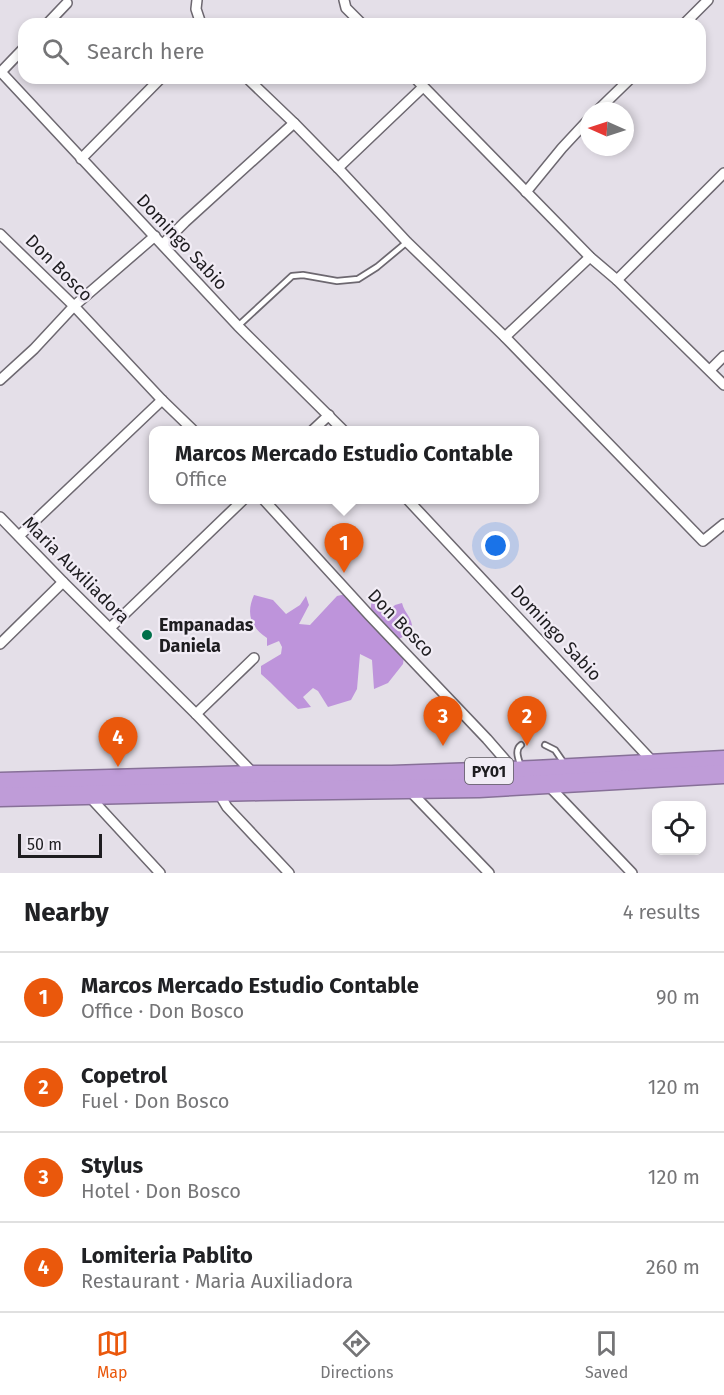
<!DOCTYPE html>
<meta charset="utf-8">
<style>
body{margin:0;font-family:"Fira Sans",sans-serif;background:#f2f2f2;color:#202124}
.controls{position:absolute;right:18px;bottom:18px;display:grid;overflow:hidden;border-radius:12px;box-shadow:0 3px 9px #0003}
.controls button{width:54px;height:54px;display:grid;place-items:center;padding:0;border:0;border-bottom:2px solid #e0e0e0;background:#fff;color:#202124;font:30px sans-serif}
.compass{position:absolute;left:580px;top:102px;width:54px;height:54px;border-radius:50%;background:#fff;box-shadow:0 3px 9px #0003;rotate:273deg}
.scale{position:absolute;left:18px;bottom:15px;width:84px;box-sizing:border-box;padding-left:6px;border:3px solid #1e1d20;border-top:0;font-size:16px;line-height:21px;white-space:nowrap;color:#1e1d20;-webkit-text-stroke:4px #f1ecf5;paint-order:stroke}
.you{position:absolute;left:496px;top:546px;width:21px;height:21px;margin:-15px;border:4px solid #fff;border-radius:50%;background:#1a73e8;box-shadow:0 0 0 9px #1a73e833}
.badge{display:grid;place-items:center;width:39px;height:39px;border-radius:50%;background:#ea580c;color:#fff;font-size:20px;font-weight:700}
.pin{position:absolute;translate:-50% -50px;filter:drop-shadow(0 2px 3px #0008)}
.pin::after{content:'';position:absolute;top:32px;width:21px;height:18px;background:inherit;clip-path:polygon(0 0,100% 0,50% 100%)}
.popup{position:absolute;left:149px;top:426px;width:390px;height:78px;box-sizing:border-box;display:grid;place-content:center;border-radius:12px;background:#fff;filter:drop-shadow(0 2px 4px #0005);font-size:20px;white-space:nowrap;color:#757577}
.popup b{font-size:22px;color:#202124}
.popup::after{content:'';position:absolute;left:50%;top:100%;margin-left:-12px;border:12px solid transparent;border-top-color:#fff}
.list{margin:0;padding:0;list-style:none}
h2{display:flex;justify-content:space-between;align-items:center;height:78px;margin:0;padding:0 24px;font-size:26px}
h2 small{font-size:20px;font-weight:400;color:#757577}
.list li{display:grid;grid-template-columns:39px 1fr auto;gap:18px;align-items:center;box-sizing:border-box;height:90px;padding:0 24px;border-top:2px solid #e0e0e0}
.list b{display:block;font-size:22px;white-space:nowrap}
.list p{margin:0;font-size:20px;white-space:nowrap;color:#757577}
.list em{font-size:20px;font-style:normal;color:#757577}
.icon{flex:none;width:33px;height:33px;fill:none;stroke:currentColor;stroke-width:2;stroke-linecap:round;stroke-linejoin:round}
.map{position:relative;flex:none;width:724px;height:873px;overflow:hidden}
.search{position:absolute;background:#fff;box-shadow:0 3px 9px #0003;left:18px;right:18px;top:18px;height:66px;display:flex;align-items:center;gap:15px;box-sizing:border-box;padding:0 21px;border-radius:18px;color:#757577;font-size:22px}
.sheet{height:438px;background:#fff}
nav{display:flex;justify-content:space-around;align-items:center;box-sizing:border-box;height:84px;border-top:2px solid #e0e0e0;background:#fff;font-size:16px;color:#757577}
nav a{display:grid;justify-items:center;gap:3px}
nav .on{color:#ea580c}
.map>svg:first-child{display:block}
</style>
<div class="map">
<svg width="724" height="873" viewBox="0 0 724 873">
<rect width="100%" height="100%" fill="#e4dfe8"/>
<path fill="#be94db" d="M346,594L370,615L372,597L387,613L395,605L402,603C405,615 414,618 412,632L395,641L404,657L403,664L388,683L374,689L372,660L360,654L357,689L351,700L328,707L318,691L313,688L303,697L311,707L298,709C285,698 274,685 261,674V666L281,654L282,647L279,641L267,646V638C250,627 246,613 254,595L273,600L286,614L300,605L306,596L309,605L299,624L310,625L337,596Z"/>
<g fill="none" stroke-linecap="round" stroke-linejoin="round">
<g stroke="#6d6870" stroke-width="8">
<g id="lane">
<polyline points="238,326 292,276 303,275 337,281 358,279 377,267 407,242"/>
<path d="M521,745C514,750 519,760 521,767"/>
<polyline points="545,745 555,750 564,763"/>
</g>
</g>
<g stroke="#6d6870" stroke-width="12">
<g id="street">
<polyline points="197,0 196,9 201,24"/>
<polyline points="344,0 346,8 362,24"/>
<polyline points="47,24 67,3"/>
<polyline points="684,24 708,0"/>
<polyline points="1,72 238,326 343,430"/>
<polyline points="0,73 24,48"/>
<polyline points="247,78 294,123 338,168 407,242 505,337 703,541 724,524"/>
<polyline points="415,78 590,257 617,280 724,385"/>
<polyline points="597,111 631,78"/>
<polyline points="81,159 161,78"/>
<polyline points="338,168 423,87"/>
<polyline points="526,192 562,148 589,119"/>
<polyline points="0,234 74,306 162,400 193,430"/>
<polyline points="163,244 185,222 294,123"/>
<polyline points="617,280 724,173"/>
<polyline points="505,337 590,257"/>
<polyline points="710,370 724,356"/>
<polyline points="0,380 34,349 74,306 155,236"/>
<polyline points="313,430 329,415"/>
<polyline points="264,500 370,616 487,739 514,770"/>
<polyline points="408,500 654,763"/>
<polyline points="0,517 63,582 196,714 253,773"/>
<polyline points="19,536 162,400"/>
<polyline points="110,628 243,500"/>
<polyline points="0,644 63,582"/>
<polyline points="196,714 254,658"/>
<polyline points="547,784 632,873"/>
<polyline points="410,791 489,873"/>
<polyline points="218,792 227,807 289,873"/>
<polyline points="88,795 160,873"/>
</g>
</g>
<g stroke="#877098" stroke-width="21">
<g id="highway">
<polyline points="0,782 255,775 392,775 534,770 724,760"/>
<polyline points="0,797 260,791 479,788 724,774"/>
</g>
</g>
<use href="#lane" stroke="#fff" stroke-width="4.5"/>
<use href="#street" stroke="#fff" stroke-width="9"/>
<use href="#highway" stroke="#bf9cd8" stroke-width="18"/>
</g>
<circle fill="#00704a" stroke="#f1ecf5" stroke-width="2" cx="147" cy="635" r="6"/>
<g text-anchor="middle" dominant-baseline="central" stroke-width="4.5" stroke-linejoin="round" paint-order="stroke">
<rect fill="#f1ecf5" stroke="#5d5b60" stroke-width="1.5" x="465" y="758" width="48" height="26" rx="4.5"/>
<g font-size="16" font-weight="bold" fill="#1e1d20">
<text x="489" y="771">PY01</text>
</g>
<g font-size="18" fill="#1e1d20" stroke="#f1ecf5">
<text transform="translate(182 242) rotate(47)">Domingo Sabio</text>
<text transform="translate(59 268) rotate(45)">Don Bosco</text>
<text transform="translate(76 570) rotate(45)">Maria Auxiliadora</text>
<text transform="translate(401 623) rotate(46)">Don Bosco</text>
<text transform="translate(556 633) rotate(47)">Domingo Sabio</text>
</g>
<g font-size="18" font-weight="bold" fill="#1e1d20" stroke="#f1ecf5" text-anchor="start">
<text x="159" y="625">Empanadas<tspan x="159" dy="21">Daniela</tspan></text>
</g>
</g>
</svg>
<div class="controls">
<button><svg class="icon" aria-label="locate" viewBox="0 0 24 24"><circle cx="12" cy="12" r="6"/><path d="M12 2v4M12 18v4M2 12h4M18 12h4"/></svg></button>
</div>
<svg class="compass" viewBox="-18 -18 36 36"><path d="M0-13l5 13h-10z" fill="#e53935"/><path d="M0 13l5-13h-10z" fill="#757577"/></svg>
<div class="scale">50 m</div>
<div class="you"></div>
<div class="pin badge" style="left:344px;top:573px">1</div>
<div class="popup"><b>Marcos Mercado Estudio Contable</b>Office</div>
<div class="pin badge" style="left:527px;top:746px">2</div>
<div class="pin badge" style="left:443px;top:746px">3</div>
<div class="pin badge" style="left:118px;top:767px">4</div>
<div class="search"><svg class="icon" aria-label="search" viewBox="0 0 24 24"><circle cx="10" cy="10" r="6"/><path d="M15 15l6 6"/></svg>Search here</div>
</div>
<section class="sheet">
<h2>Nearby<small>4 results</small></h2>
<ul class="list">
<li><span class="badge">1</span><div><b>Marcos Mercado Estudio Contable</b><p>Office · Don Bosco</p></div><em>90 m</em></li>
<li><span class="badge">2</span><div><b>Copetrol</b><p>Fuel · Don Bosco</p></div><em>120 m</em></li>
<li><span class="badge">3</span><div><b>Stylus</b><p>Hotel · Don Bosco</p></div><em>120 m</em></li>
<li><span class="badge">4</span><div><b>Lomiteria Pablito</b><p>Restaurant · Maria Auxiliadora</p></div><em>260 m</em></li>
</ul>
</section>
<nav>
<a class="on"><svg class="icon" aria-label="map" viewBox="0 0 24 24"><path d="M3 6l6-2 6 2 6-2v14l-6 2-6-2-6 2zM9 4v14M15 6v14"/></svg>Map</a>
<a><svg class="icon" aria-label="directions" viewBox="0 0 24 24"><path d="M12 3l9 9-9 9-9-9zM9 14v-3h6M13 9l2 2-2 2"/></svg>Directions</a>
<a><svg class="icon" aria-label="saved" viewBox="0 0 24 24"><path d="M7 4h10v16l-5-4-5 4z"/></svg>Saved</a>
</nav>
